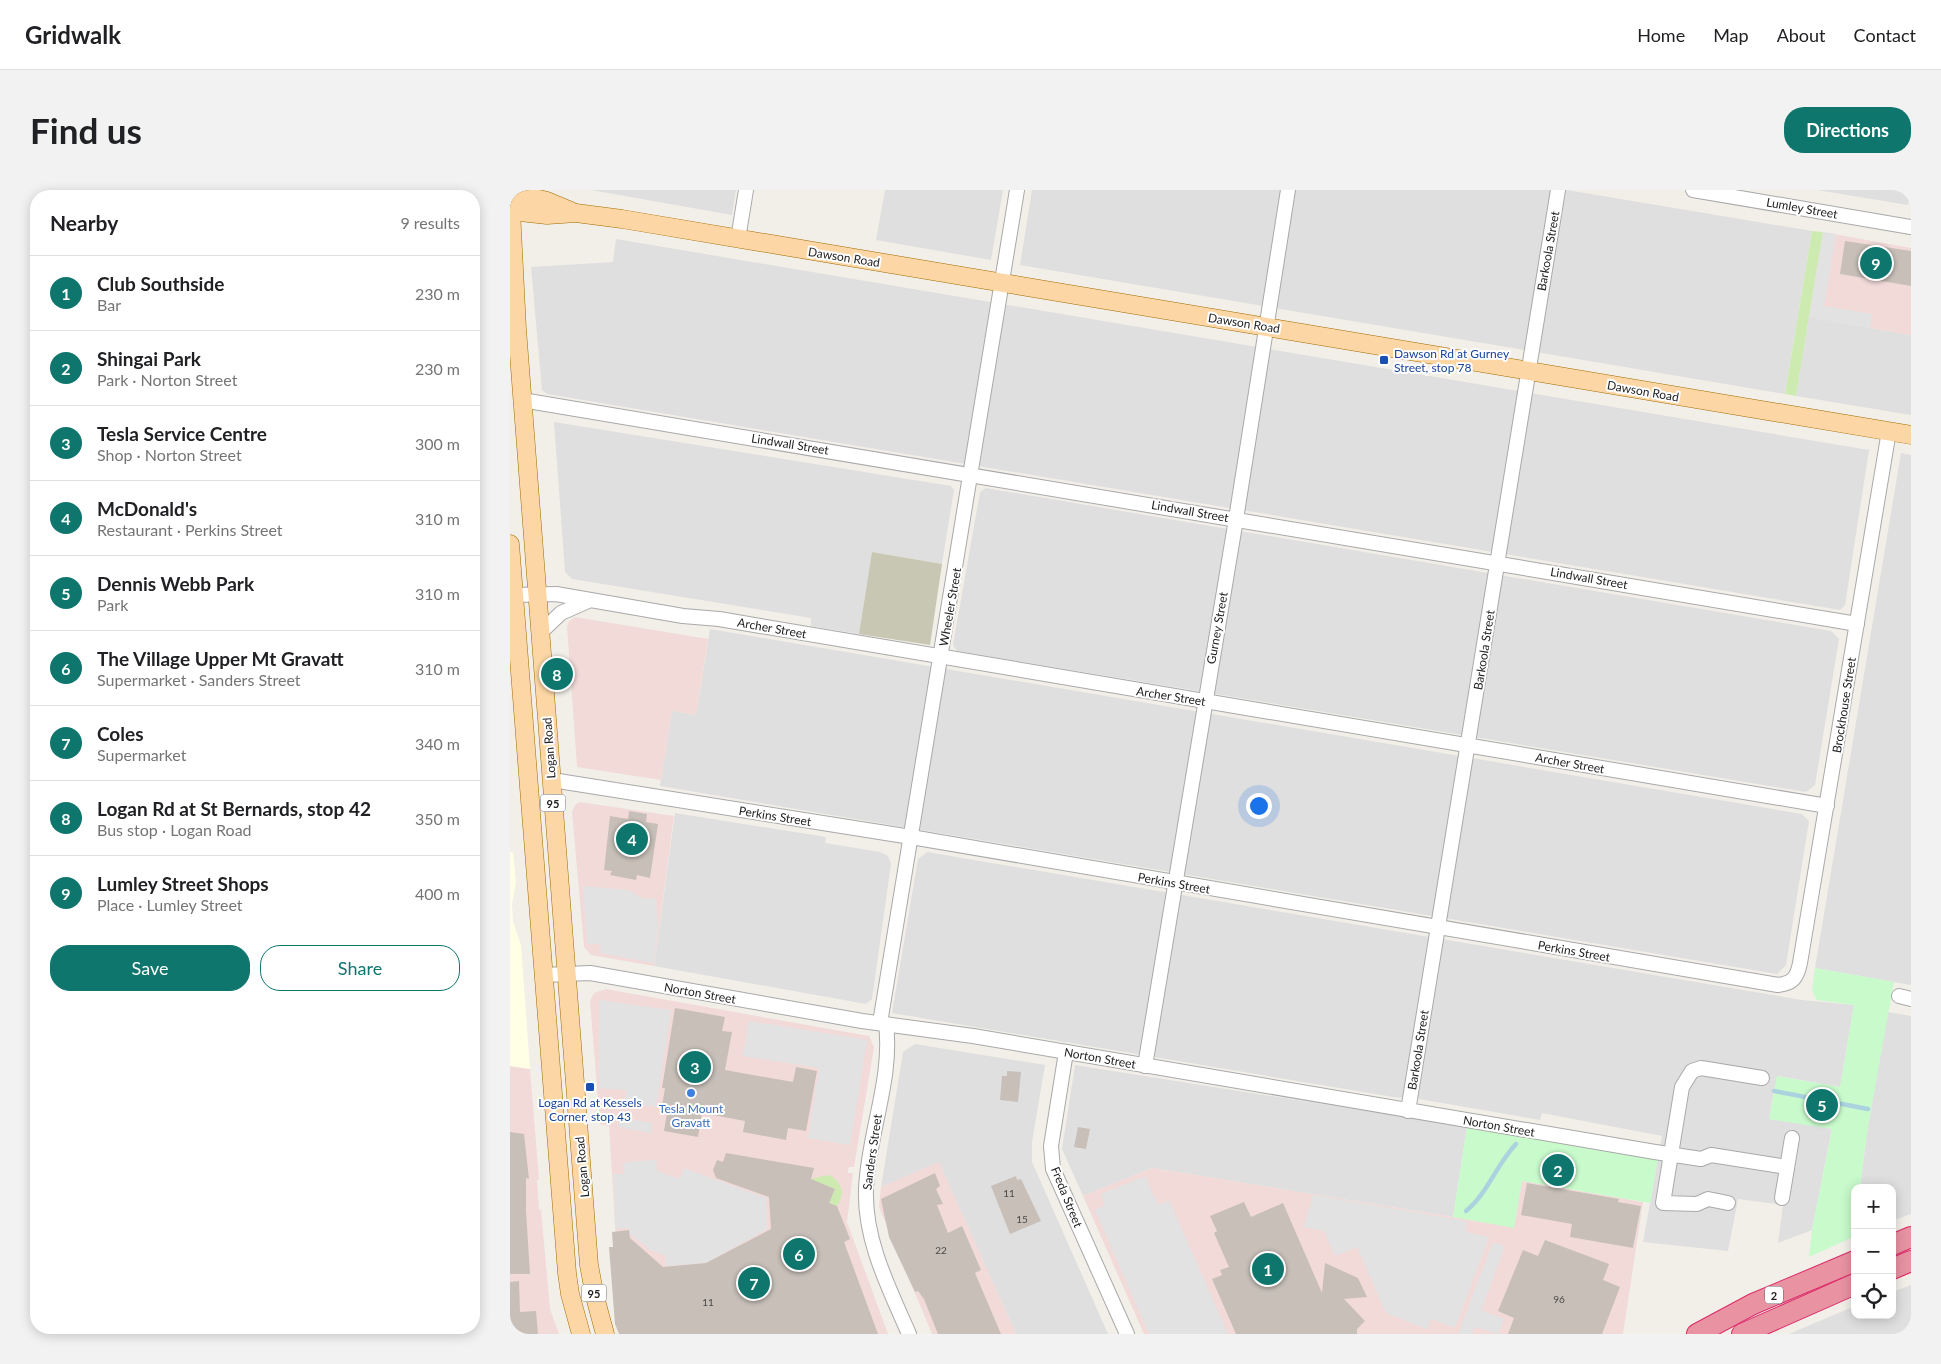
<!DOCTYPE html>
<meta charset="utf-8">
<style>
body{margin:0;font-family:Lato,sans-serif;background:#f2f2f2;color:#202124}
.controls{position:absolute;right:15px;bottom:15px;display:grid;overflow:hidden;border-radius:10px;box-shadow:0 2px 12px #0003}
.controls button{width:45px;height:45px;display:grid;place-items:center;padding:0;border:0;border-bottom:1px solid #e0e0e0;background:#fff;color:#202124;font:25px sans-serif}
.you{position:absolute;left:748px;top:615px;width:18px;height:18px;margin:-12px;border:4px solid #fff;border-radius:50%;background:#1a73e8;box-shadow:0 0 0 8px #1a73e833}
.badge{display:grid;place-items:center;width:32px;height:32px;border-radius:50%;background:#0f766e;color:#fff;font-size:16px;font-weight:700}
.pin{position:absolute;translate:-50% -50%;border:2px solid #fff;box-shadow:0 1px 5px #0006}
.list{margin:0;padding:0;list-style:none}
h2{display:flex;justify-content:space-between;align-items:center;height:65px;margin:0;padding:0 20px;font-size:21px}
h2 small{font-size:16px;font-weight:400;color:#757577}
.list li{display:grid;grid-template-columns:32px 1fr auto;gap:15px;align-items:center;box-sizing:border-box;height:75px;padding:0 20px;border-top:1px solid #e0e0e0}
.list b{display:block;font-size:19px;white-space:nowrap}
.list p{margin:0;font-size:16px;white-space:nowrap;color:#757577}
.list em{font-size:16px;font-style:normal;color:#757577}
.actions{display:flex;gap:10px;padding:15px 20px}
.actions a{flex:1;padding:11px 0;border:1px solid #0f766e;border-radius:20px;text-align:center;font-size:18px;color:#0f766e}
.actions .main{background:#0f766e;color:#fff}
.icon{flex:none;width:28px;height:28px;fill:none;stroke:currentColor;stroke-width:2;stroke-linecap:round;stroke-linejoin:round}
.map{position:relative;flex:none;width:1401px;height:1144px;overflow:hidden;border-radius:20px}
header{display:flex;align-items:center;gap:30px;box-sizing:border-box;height:70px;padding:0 25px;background:#fff;border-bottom:1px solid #e0e0e0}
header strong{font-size:24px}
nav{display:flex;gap:28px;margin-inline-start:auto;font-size:18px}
.intro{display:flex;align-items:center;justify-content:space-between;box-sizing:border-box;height:120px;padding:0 30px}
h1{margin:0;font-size:35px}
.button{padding:12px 22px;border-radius:20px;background:#0f766e;color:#fff;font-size:18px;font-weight:700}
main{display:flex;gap:30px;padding:0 30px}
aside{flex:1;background:#fff;border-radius:20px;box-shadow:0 2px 12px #0003}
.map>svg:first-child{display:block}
</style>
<header>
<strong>Gridwalk</strong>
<nav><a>Home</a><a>Map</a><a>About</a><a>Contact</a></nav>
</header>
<div class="intro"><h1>Find us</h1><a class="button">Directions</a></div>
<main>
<aside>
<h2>Nearby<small>9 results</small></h2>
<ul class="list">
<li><span class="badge">1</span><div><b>Club Southside</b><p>Bar</p></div><em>230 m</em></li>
<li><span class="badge">2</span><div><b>Shingai Park</b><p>Park · Norton Street</p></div><em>230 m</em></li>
<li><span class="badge">3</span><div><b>Tesla Service Centre</b><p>Shop · Norton Street</p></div><em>300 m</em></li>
<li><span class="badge">4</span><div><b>McDonald's</b><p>Restaurant · Perkins Street</p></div><em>310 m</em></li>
<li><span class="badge">5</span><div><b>Dennis Webb Park</b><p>Park</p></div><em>310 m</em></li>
<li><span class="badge">6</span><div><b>The Village Upper Mt Gravatt</b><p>Supermarket · Sanders Street</p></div><em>310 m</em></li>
<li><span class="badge">7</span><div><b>Coles</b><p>Supermarket</p></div><em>340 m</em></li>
<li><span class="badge">8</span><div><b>Logan Rd at St Bernards, stop 42</b><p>Bus stop · Logan Road</p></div><em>350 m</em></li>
<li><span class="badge">9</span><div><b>Lumley Street Shops</b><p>Place · Lumley Street</p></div><em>400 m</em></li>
</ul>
<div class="actions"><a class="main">Save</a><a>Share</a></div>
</aside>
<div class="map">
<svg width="1401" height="1144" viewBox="0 0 1401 1144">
<rect width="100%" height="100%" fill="#f2efe9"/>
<g fill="#e0dfdf">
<polygon points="81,0 226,0 222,25"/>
<polygon points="375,0 493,0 481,70 366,50"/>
<polygon points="522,0 1057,0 1302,41 1275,204 510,75"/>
<polygon points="1307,0 1401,0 1398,15"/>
<polygon points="106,49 1359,260 1335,415 1330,420 37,204 32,200 21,77 103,72"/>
<polygon points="1299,127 1401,145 1401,225 1286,206"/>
<polygon points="44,232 441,296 444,300 432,374 362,362 349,444 301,436 301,428 62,389 55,382"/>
<polygon points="1391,263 1401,265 1401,795 1305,778"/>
<polygon points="476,298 1321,441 1329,449 1305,595 1296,602 447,461 443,455 470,302"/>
<polygon points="200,439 1292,624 1299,631 1276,775 1267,784 150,596 162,521 186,525"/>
<polygon points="165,623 316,647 315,653 370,662 378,666 381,674 362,809 356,814 144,776"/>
<polygon points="417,662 1292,810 1344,815 1330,897 1268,886 1264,901 1259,929 1322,938 1302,1040 1268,1053 1273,1015 1228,1009 1218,1061 1133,1052 1152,946 1032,923 1030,930 909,909 883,907 382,823 408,669"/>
<polygon points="1378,822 1401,826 1401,1024 1382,1031 1382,998 1350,998 1357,942"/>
<polygon points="405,854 535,875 522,952 522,972 598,1144 506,1144 429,973 371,997 393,862"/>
<polygon points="565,875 957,937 943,1027 642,978 573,1006 552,959"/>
<polygon points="1401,1095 1401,1144 1279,1144 1345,1116 1345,1125 1382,1125 1382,1102"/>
</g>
<g fill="#f2dad9">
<polygon points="1313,42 1401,58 1401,145 1299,127"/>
<polygon points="65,427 198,449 186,525 162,521 151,590 67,577 57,437 59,431"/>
<polygon points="70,612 164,626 144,776 81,765 74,757 62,622 65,615"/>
<polygon points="96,799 359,846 364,857 344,977 339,977 338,979 338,983 343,983 337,1032 378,1144 115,1144 111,1134 99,936 90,934 80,811 84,803"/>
<polygon points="0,876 20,879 29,989 27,990 29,1020 31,1020 40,1119 49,1144 0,1144"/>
<polygon points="429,972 506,1144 422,1144 369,1017 371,997"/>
<polygon points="642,978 1004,1037 1012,991 1133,1012 1113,1144 634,1144 573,1006"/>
</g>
<polygon fill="#ffffe5" points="0,662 3,663 6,692 2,714 3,732 11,755 20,879 0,876"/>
<polygon fill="#c7c7b4" points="362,362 432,374 420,455 349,444"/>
<g fill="#cdebb0">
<polygon points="1302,41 1313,42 1286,206 1275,204"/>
<path d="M319,985C332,991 336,1005 327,1016L319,1013L325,999L311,993L300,992L304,988Z"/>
</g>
<g fill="#c8facc">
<polygon points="1305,778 1384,792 1357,942 1350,998 1345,998 1343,1047 1299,1067 1302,1040 1322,939 1259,929 1267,886 1330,897 1344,815 1307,810 1302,801"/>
<polygon points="957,937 1148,969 1140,1013 1012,991 1004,1038 943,1027"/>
</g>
<g fill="#e2e2e2">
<polygon points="1313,42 1326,44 1314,116 1362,124 1360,138 1299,127"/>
<polygon points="73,696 119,700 134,709 146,708 148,736 144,773 90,763 91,754 77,754"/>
<polygon points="89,810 161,820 146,917 115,912 116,900 89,898"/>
<polygon points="239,831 357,850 340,955 298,948 309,878 233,866"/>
<polygon points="109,928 143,933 141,943 108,937"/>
<polygon points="146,970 147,981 170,989 174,978 256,1008 257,1039 196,1073 156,1076 155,1065 140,1060 120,1044 119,1038 106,1039 103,984 114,984 113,974 116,972"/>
<polygon points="635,986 648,1015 659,1010 718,1144 639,1144 585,1020 595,1015 591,1004"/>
<polygon points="803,1005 957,1031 956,1042 979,1047 945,1138 921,1129 917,1139 876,1123 847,1057 825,1066 814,1041 794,1037"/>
<polygon points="983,1052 995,1057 971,1120 994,1129 988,1144 965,1137 962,1144 948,1144"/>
</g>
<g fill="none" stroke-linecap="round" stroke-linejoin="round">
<g stroke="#aad3df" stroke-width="4.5">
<polyline points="1264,901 1358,919"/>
<path d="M956,1021C978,1003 986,975 1006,954"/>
</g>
</g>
<g fill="#c7bfb8">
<polygon points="1335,51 1401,61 1401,96 1330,84"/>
<polygon points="119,621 137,624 136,632 148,634 140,688 127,685 126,690 100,685 102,681 94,680 100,626 118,629"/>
<polygon points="165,818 215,827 212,841 222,842 215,880 283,892 286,877 307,881 296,941 278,938 276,950 233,942 235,931 192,923 188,947 154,941 158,917 152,916 155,898 152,898"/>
<polygon points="497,881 511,882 508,912 490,910 492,886 497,886"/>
<polygon points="568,937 580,939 576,959 564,957"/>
<polygon points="0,942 14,944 19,989 16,988 16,1021 20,1084 0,1084"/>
<polygon points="216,963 304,978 301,989 325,999 319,1013 327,1016 340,1049 334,1052 368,1144 109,1144 105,1134 99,1057 103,1057 102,1042 119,1040 120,1048 153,1077 196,1073 261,1039 259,1007 206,988 203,980 207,970 213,972"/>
<polygon points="425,983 430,996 426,999 433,1014 427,1015 438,1043 452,1036 471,1080 465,1083 491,1144 428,1144 414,1109 408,1101 405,1102 379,1047 371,1009"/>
<polygon points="506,986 507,990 511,989 531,1031 500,1044 481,996"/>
<polygon points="1017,993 1109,1009 1108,1012 1131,1016 1123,1058 1060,1047 1062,1034 1011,1025"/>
<polygon points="734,1012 741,1027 773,1013 812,1103 815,1073 848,1088 857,1107 834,1109 855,1131 847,1139 847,1144 726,1144 702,1089 712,1085 710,1080 719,1077 704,1043 707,1041 700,1026"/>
<polygon points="1035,1050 1099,1074 1093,1090 1110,1097 1092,1144 998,1144 1004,1128 988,1121 1013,1060 1028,1066"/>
<polygon points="9,1091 10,1122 26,1121 28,1144 0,1144 0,1092"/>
</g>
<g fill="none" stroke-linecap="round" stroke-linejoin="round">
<g stroke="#a9a9a9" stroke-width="16">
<g id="minor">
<polyline points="1183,0 1401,37"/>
<polyline points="228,49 236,0"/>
<polyline points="12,210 1347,434"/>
<polyline points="4,405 46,404 173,426 209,429 1317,616"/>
<polyline points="30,443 51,423 78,411"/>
<path d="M42,590L401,647L1268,795C1283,793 1287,788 1290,773L1379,241"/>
<polyline points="33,785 80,783 352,831 463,846 1145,962 1191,969 1201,965 1277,977"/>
<polyline points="1389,806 1401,809"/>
<polyline points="370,833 507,0"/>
<path d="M376,834C383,889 358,944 356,999C354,1050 379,1098 399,1144"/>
<polyline points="556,862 541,956 543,979 617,1144"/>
<polyline points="635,876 726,329 778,0"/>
<polyline points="898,921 1048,0"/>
<polyline points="1272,1008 1282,948"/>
<polyline points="1218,1013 1198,1009 1187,1014 1153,1013 1172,897 1182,881 1191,878 1252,888"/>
</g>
</g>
<g stroke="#a06b00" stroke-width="19">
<g id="major">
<polyline points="0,0 7,139 79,1075 85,1107 95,1144"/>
<polyline points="0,2 37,11 61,21"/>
<polyline points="0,21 37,25 66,23 112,29 1401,245"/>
<polyline points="0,354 57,1083 60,1104 71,1144"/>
</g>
</g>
<g stroke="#dc2a67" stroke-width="22">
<g id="highway">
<polyline points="1382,1055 1401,1047"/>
<polyline points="1382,1079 1401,1071"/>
<polyline points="1187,1144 1243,1114 1345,1071"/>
<polyline points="1232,1144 1345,1094"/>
</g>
</g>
<use href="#minor" stroke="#fff" stroke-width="14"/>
<use href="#major" stroke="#fcd6a4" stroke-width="18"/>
<use href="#highway" stroke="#e892a2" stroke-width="20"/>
</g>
<g fill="#1a4fb4" stroke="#fff" stroke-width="2">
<rect x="869" y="165" width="10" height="10" rx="2.5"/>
<rect x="75" y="892" width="10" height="10" rx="2.5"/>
</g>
<circle fill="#3f7fe0" stroke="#fff" stroke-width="2" cx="181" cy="903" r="5"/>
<g text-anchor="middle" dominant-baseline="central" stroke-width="4" stroke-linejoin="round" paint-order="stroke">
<g font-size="10" fill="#4b4948">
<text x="499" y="1003">11</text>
<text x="512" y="1029">15</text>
<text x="431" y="1060">22</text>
<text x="1049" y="1109">96</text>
<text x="198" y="1112">11</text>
</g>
<g fill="#fff" stroke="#646464" stroke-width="1">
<rect x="30.5" y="604.5" width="25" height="17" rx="4"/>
<rect x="71.5" y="1094.5" width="25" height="17" rx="4"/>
<rect x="1255" y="1096.5" width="18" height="17" rx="4"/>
</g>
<g font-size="11" font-weight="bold" fill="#222">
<text x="43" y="613">95</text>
<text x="84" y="1103">95</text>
<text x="1264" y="1105">2</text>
</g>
<g font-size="12" fill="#222" stroke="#fff">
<text transform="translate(1292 18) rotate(10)">Lumley Street</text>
<text transform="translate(1038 61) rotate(-80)">Barkoola Street</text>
<text transform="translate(334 67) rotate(9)">Dawson Road</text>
<text transform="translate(734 133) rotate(9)">Dawson Road</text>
<text transform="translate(1133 201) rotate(10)">Dawson Road</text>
<text transform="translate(280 254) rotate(9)">Lindwall Street</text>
<text transform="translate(680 321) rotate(10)">Lindwall Street</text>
<text transform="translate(1079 388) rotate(10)">Lindwall Street</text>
<text transform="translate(440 417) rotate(-80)">Wheeler Street</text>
<text transform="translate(262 438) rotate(10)">Archer Street</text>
<text transform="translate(707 438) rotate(-80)">Gurney Street</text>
<text transform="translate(974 460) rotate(-81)">Barkoola Street</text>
<text transform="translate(661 506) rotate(9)">Archer Street</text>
<text transform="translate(1334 515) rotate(-81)">Brockhouse Street</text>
<text transform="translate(39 558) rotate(-94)">Logan Road</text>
<text transform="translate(1060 573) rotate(10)">Archer Street</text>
<text transform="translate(265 626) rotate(9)">Perkins Street</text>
<text transform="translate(664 693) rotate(10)">Perkins Street</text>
<text transform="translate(1064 761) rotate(10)">Perkins Street</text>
<text transform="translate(190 803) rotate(10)">Norton Street</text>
<text transform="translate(908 860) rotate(-81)">Barkoola Street</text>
<text transform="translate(590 868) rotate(10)">Norton Street</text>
<text transform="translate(989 936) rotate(10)">Norton Street</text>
<text transform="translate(362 962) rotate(-82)">Sanders Street</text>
<text transform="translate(72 977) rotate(-95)">Logan Road</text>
<text transform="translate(557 1007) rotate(68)">Freda Street</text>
</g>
<g font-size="12" fill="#164399" stroke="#fff" text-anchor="start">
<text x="884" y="163">Dawson Rd at Gurney<tspan x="884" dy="14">Street, stop 78</tspan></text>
<text x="80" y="912" text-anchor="middle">Logan Rd at Kessels<tspan x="80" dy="14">Corner, stop 43</tspan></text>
</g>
<g font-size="12" fill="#366cbe" stroke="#fff">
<text x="181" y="918">Tesla Mount<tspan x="181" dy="14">Gravatt</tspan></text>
</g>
</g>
</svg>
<div class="controls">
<button>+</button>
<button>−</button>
<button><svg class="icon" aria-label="locate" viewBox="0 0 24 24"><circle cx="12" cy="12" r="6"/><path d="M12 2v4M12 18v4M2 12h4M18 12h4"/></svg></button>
</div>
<div class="you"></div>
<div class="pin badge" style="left:758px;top:1079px">1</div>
<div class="pin badge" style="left:1048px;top:980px">2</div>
<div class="pin badge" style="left:185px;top:877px">3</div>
<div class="pin badge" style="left:122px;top:649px">4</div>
<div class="pin badge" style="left:1312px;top:915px">5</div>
<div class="pin badge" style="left:289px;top:1064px">6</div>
<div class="pin badge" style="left:244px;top:1093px">7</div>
<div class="pin badge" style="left:47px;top:484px">8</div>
<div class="pin badge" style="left:1366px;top:73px">9</div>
</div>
</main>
